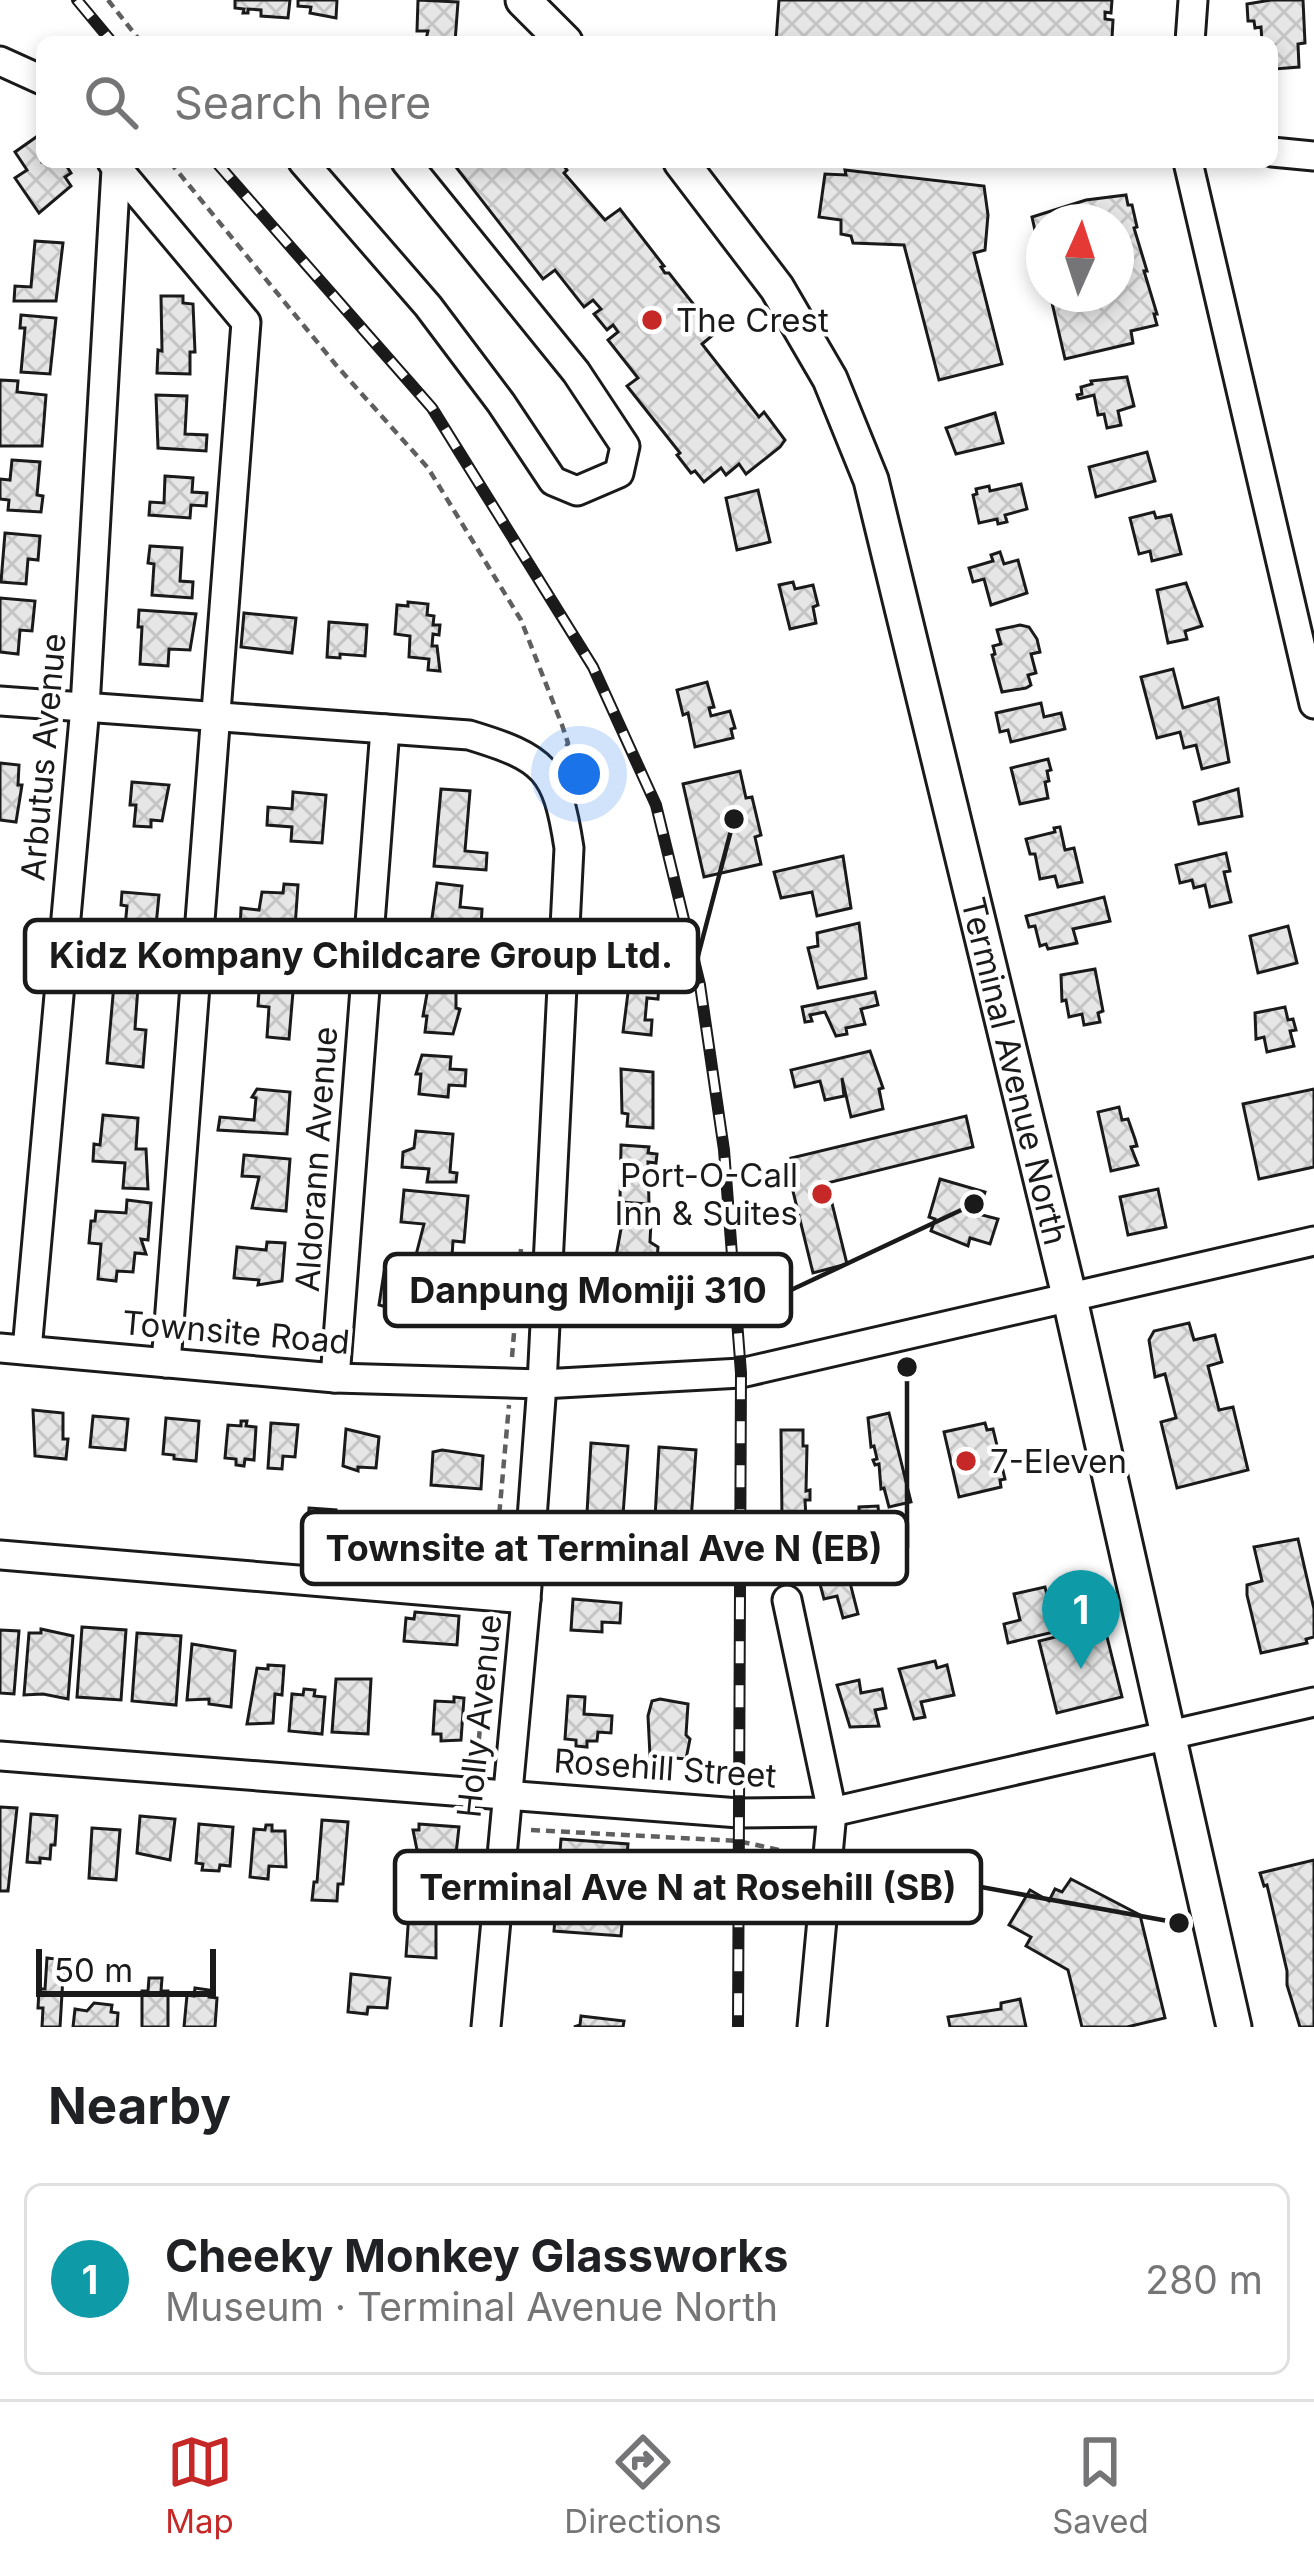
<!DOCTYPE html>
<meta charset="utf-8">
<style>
body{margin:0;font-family:Inter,sans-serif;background:#f2f2f2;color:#202124}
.compass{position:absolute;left:1026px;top:204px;width:108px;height:108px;border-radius:50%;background:#fff;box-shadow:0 6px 18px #0003;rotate:3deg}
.scale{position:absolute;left:36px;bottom:30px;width:180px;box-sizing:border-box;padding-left:12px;border:6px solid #1a1a1a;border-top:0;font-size:33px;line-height:42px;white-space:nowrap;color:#1a1a1a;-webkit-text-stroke:9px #fff;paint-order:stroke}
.you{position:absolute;left:579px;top:774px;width:42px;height:42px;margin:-30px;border:9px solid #fff;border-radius:50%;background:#1a73e8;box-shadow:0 0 0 18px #1a73e833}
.badge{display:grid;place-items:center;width:78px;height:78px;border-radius:50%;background:#c62828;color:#fff;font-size:39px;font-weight:700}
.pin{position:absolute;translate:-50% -99px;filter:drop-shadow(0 3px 6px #0008)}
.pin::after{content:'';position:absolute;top:63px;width:42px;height:36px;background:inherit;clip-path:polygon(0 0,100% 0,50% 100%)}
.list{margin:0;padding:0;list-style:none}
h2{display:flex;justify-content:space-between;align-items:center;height:156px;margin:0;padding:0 48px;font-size:51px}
h2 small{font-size:39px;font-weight:400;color:#757577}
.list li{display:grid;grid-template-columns:78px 1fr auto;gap:36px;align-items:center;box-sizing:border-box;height:192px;margin:0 24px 24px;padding:0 24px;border:3px solid #e0e0e0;border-radius:18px}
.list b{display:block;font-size:45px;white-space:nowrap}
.list p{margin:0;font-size:39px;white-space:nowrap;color:#757577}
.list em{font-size:39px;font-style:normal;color:#757577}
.icon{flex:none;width:66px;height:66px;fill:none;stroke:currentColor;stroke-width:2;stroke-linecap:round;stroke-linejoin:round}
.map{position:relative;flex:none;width:1314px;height:2027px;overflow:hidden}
.search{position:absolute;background:#fff;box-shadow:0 6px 18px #0003;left:36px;right:36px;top:36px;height:132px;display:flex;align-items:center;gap:30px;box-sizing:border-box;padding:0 42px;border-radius:18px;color:#757577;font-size:45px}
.sheet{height:372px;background:#fff}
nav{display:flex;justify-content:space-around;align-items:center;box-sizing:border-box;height:168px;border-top:3px solid #e0e0e0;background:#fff;font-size:33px;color:#757577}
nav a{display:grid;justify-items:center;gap:6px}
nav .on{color:#c62828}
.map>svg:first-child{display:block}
</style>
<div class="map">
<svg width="1314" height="2027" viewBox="0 0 1314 2027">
<defs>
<pattern id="building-cross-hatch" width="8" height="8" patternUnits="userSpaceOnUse" patternTransform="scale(3)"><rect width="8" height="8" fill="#e6e6e6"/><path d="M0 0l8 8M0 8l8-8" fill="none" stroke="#c5c5c5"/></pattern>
</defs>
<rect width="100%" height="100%" fill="#fff"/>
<g fill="url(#building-cross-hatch)" stroke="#1a1a1a" stroke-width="3">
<polygon points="235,0 290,0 288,18 261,16 261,10 248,9 248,13 243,13 244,9 235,8"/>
<polygon points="298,0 337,0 336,18 310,13 311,7 298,6"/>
<polygon points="418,0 458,2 455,42 426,39 428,31 417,31"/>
<polygon points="779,0 1112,0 1111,13 1105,12 1105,19 1113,20 1112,38 1103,38 1102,42 776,42"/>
<polygon points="1271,0 1303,0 1305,43 1298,44 1299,67 1275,69 1274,45 1262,42 1261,27 1255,28 1254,21 1248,21 1247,4"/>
<polygon points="42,133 42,162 64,162 71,173 65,177 71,186 39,213 15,178 27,170 15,152"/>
<polygon points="452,162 561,162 567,170 564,173 605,220 620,209 664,266 661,267 665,273 669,273 713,329 713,335 702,344 759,417 764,412 785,440 780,447 746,474 739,464 726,475 721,468 704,482 695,471 691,473 677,455 680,453 627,386 638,378 608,340 618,332 613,325 607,330 594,314 601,309 593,300 584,307 555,270 543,279"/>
<polygon points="845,170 984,186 988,215 985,250 974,253 1002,364 939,380 904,245 853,243 851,236 841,234 841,220 819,217 825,174 846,175"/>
<polygon points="1126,195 1128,205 1132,205 1137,227 1134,228 1147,271 1144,271 1157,314 1154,314 1157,325 1131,331 1133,343 1065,359 1050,294 1116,294 1116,222 1044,222 1044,270 1032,217 1086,200"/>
<polygon points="35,241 63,243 56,301 14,301 15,286 31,287"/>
<polygon points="161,296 183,296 183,303 193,304 195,352 190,352 190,374 157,373 158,350 162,351"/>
<polygon points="21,315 56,318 50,374 21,372 25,328 20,328"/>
<polygon points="1127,377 1134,406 1118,411 1121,425 1107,428 1104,414 1098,415 1094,395 1078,399 1077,395 1082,394 1081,387 1092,384 1091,381"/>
<polygon points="0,380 18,381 17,392 46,395 42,446 0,446"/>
<polygon points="156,395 187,396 185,434 207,435 206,451 158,448"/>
<polygon points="995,413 1003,443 956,454 946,428"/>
<polygon points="1147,452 1155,481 1096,497 1089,467"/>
<polygon points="12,460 40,462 37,495 43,496 41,512 8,510 9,500 0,499 0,479 10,480"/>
<polygon points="165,476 193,478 192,492 207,493 206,506 191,505 190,518 149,515 150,502 164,503"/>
<polygon points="1021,484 1027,509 1005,515 1007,522 998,524 997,519 979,523 973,495 977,494 976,489 989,486 990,491"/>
<polygon points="758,490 770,542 737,550 726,498"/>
<polygon points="1154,512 1156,518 1171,515 1181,554 1152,561 1150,551 1139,554 1130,518"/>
<polygon points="5,533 40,536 38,560 28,559 26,584 1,582"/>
<polygon points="150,546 182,548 180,581 193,582 192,598 152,595 154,564 148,563"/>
<polygon points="1000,552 1004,564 1018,560 1027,593 991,605 984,579 973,582 969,568 993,561 991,555"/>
<polygon points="793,582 795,589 813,585 818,605 813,607 816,623 790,629 779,585"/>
<polygon points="1186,583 1202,626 1185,631 1187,639 1168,643 1157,590"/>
<polygon points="0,598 35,601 32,631 20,630 18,654 0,652"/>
<polygon points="408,602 428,604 427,615 434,616 433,625 440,625 439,635 433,634 432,646 437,646 440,671 428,670 429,659 409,657 410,636 395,634 397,605 408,606"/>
<polygon points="139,610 196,614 190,650 169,649 168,666 140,664 142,627 138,627"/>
<polygon points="244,613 296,618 292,653 241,647"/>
<polygon points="329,622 367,625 365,656 340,654 340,658 327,657"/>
<polygon points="1020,625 1029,627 1037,639 1040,652 1031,654 1036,673 1028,675 1031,685 1026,688 1002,692 992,655 995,654 993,646 1001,644 997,630"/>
<polygon points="1173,669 1183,708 1218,698 1229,762 1202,769 1196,745 1184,748 1180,732 1157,738 1141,677"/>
<polygon points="707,682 714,707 709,708 711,716 730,711 735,728 731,729 733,738 695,747 688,713 683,715 677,690"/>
<polygon points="1041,703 1044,717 1061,713 1065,729 1011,742 1008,730 1000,732 996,713"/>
<polygon points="1048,759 1051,770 1047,771 1049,781 1045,782 1048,798 1020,804 1011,768"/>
<polygon points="0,763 19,765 18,785 22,785 16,822 0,820"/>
<polygon points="740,771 746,798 752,797 761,835 755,837 761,864 704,877 683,784"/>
<polygon points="132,782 169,785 162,821 151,820 151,827 134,826 136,805 130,805"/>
<polygon points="441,789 470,791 465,851 487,853 486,870 434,866"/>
<polygon points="1238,789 1242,816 1199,824 1194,802"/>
<polygon points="293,792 326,795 322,843 291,841 292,827 267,825 268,807 292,809"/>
<polygon points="1060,827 1065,850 1074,848 1082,882 1058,887 1055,876 1040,879 1035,854 1030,854 1026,839 1055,832 1054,828"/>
<polygon points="1226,853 1230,871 1224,872 1231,902 1210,907 1205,885 1194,888 1192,880 1180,883 1176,865"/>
<polygon points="843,856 851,908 817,916 812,892 781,898 774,872"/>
<polygon points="437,883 462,886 460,907 482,909 481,927 471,926 470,943 434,940 435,933 430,932"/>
<polygon points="284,884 298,885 293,955 275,953 277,933 240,931 241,908 259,910 262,892 283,893"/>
<polygon points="122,892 159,895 155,936 140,935 139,949 123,948 127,906 121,905"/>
<polygon points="1104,897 1110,921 1073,929 1077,943 1048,949 1046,944 1040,946 1035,926 1029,927 1026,916"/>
<polygon points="859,923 866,978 818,988 808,948 818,946 817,933"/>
<polygon points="1288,926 1297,963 1258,973 1250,936"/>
<polygon points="631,969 649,970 648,983 659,984 658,999 647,998 645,1020 652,1020 651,1035 623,1032"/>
<polygon points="1095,969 1103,1011 1098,1013 1100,1022 1084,1025 1082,1014 1069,1017 1066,1000 1062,1001 1061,975"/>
<polygon points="260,977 294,980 289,1039 267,1037 269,1007 258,1006"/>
<polygon points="114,984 138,986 135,1029 146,1030 143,1067 107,1063"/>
<polygon points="441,986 456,987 456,1008 460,1009 453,1034 425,1032 427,1016 423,1016 428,988"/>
<polygon points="875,992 878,1005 861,1009 865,1024 846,1028 847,1034 836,1036 825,1012 810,1015 812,1021 805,1022 802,1007"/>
<polygon points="1285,1007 1288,1020 1293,1019 1296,1030 1290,1031 1294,1046 1267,1052 1264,1037 1256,1039 1255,1013"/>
<polygon points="870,1051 883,1088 879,1089 883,1109 851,1117 842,1078 844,1096 825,1100 820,1081 795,1087 791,1070"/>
<polygon points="422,1055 451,1057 450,1069 466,1070 465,1086 449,1085 448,1097 419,1094 421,1074 416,1074"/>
<polygon points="621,1069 653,1072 653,1128 627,1126 628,1114 622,1113"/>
<polygon points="257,1089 290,1092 287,1134 218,1130 220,1117 254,1120 256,1098 252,1097"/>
<polygon points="1314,1089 1314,1167 1259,1179 1243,1104"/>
<polygon points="1119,1107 1122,1120 1128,1119 1135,1139 1137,1146 1131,1147 1138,1165 1111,1171 1098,1112"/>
<polygon points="103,1115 138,1118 136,1149 146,1149 148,1189 123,1188 125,1163 93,1161 94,1144 100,1145"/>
<polygon points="966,1116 973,1147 827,1183 847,1264 813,1273 790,1179 796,1177 791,1158"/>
<polygon points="416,1131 453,1134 450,1172 457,1173 456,1182 427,1182 429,1169 402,1167 403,1152 414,1148"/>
<polygon points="621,1145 649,1147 648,1153 657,1154 656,1163 648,1162 649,1204 620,1202"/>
<polygon points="244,1155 290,1159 286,1211 252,1208 259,1177 242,1176"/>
<polygon points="940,1179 985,1192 978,1214 998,1219 990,1244 970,1238 968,1246 931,1231 935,1219 929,1217"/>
<polygon points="1158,1189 1166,1227 1128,1235 1120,1197"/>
<polygon points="404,1190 468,1196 464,1242 453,1241 452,1257 416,1255 424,1224 401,1222"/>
<polygon points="127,1200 151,1203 148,1240 141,1239 146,1254 135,1253 133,1272 117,1271 116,1281 98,1279 101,1244 89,1243 91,1221 95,1221 96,1211 126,1213"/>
<polygon points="623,1218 651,1221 650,1242 658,1247 656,1272 630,1270 631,1257 616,1256"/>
<polygon points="267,1242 285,1243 282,1281 258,1285 259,1280 234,1278 237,1247 266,1250"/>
<polygon points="385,1266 428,1276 424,1305 400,1301 399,1308 393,1309 379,1305"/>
<polygon points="1189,1323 1194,1340 1215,1335 1222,1362 1208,1366 1219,1410 1233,1407 1248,1470 1177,1488 1161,1422 1176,1418 1165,1374 1155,1377 1149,1340 1154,1331"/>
<polygon points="33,1410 63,1413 63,1439 68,1439 66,1459 35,1456"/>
<polygon points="889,1413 911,1502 889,1507 884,1488 881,1489 879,1464 875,1465 873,1460 877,1459 874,1446 871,1447 868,1418"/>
<polygon points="93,1416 128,1419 125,1450 90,1447"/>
<polygon points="166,1418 199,1421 196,1461 174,1459 174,1455 163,1454"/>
<polygon points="241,1421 247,1421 246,1426 256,1427 254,1460 245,1459 244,1466 236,1465 236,1459 225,1458 228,1425 241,1426"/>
<polygon points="271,1423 298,1425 295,1457 283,1456 282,1469 268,1468"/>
<polygon points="985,1423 987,1430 993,1429 1005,1479 1000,1480 1001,1487 959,1497 944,1432"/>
<polygon points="346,1429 379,1437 376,1468 358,1467 358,1471 343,1466"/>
<polygon points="781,1430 803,1430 803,1446 807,1446 806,1491 810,1490 810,1500 805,1500 806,1518 782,1519"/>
<polygon points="591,1443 628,1446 623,1515 587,1513"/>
<polygon points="659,1447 696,1450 691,1521 655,1518"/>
<polygon points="442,1450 483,1456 481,1489 431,1485 433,1452"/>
<polygon points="878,1506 880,1527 857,1529 858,1537 822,1538 821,1516 859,1514 859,1507"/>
<polygon points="309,1508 336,1510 335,1532 308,1531"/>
<polygon points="1298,1539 1314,1609 1314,1637 1306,1639 1307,1643 1261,1653 1247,1595 1247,1585 1262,1581 1254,1547"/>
<polygon points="614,1548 616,1582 585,1584 583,1551"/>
<polygon points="851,1553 852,1562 845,1563 858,1614 843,1618 837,1596 824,1599 814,1562"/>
<polygon points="1045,1587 1047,1595 1078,1588 1087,1624 1008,1643 1004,1624 1020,1620 1014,1594"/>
<polygon points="573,1599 621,1603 620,1623 602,1622 602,1632 571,1630"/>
<polygon points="415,1612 459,1616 457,1645 404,1641 406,1618 414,1619"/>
<polygon points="1104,1625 1122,1697 1057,1713 1039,1641"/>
<polygon points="82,1627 126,1630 121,1700 77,1697"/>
<polygon points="41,1629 73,1636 68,1699 43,1694 24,1695 29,1633 41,1633"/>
<polygon points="0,1630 19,1631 14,1694 0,1693"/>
<polygon points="137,1633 181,1636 176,1705 132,1701"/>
<polygon points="192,1644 235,1651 231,1707 209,1704 209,1699 187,1700"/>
<polygon points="935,1661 937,1668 947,1665 954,1695 921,1702 925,1717 914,1719 899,1669"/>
<polygon points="268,1665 284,1666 282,1695 275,1694 273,1723 247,1724 257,1668 268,1669"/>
<polygon points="336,1679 371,1679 368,1734 332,1732"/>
<polygon points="859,1680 861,1693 882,1689 886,1708 875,1710 879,1726 850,1727 837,1685"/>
<polygon points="304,1689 315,1690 314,1696 325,1697 322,1734 289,1731 292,1694 303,1695"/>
<polygon points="568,1696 585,1697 584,1714 612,1716 611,1733 598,1732 597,1741 587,1741 587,1747 576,1746 576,1740 565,1739"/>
<polygon points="454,1697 464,1698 461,1740 441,1741 441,1734 433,1734 435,1701 454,1702"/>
<polygon points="660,1699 688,1704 686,1735 690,1739 686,1759 650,1756 648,1716 652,1701"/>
<polygon points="0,1807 17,1808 8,1891 0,1891"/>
<polygon points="31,1814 57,1816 55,1845 51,1845 50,1859 40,1858 40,1863 27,1862"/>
<polygon points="140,1816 175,1819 170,1860 137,1853"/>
<polygon points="322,1820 348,1822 343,1884 338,1884 337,1901 312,1900 314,1882 317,1882"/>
<polygon points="199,1824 233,1827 230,1866 220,1865 219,1871 202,1870 203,1864 196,1863"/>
<polygon points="419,1824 459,1827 456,1854 417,1850 413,1830 419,1830"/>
<polygon points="266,1825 272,1825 272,1831 285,1831 286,1867 269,1866 268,1879 250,1877 254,1829 265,1830"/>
<polygon points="92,1828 120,1830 116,1880 89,1878"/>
<polygon points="561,1839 628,1844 626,1867 612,1866 609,1912 623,1913 621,1936 554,1931"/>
<polygon points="1314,1860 1314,2027 1300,2027 1287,1985 1287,1971 1267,1885 1264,1886 1260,1873"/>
<polygon points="1071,1879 1140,1915 1165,2018 1127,2027 1082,2027 1068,1970 1026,1946 1031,1937 1009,1925 1030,1890 1049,1901 1055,1889 1062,1892"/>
<polygon points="409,1912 436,1914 436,1958 406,1956"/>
<polygon points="47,1958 64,1960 60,2027 42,2027 43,2008 38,2008 39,1989 45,1989"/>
<polygon points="351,1974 390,1978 387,2008 368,2007 367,2014 348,2012"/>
<polygon points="149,1978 162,1978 161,1991 168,1991 168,2027 142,2027 142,1991 148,1991"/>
<polygon points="195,1988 209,1990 209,1997 217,1998 215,2027 184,2027 187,1995 194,1996"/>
<polygon points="1020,1999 1026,2027 950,2027 948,2017 1001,2009 1001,2003"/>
<polygon points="94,2003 112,2005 111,2012 118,2013 117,2027 73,2027 75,2009 87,2011"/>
<polygon points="581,2016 624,2021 623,2027 574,2027 580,2025"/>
</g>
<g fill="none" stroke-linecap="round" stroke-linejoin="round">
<g stroke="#1a1a1a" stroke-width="33">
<g id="minor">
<polyline points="1190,42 1193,0"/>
<polyline points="0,61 42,80"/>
<polyline points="1272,152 1314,156"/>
<polyline points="112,162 246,322 166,1363"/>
<polyline points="303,162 428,306 501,403 553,481 577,491 619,473 625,446 576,372 406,162"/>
<polyline points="1188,162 1314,704"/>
<path d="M0,701L469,735C545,758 557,769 569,848L542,1384L526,1599L486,2027"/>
<polyline points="0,1348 335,1378 542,1384 741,1373 1314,1241"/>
<polyline points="27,1350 85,707 116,169"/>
<polyline points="335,1378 385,729"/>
<polyline points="0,1555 526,1599"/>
<polyline points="787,1600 832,1812 812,2027"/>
<polyline points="0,1756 739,1813 832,1812 1314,1702"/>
</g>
</g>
<g stroke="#1a1a1a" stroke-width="39">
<g id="major">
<polyline points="523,0 565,42"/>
<path id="s1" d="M681,162L777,288L830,379L871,480L1069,1295L1234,2027"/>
</g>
</g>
<g stroke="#5f5f5f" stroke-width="4.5" stroke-dasharray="9 6" stroke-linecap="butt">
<polyline points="108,0 141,42"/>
<polyline points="170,162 336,365 428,468 521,620 562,725 568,743 563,754"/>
<polyline points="512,1357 521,1249"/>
<polyline points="494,1573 509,1405"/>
<polyline points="476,1770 490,1620"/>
<polyline points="531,1830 738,1841 784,1851 796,1873 794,1924"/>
</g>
<use href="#minor" stroke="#fff" stroke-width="27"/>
<use href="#major" stroke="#fff" stroke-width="33"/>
<g stroke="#1a1a1a" stroke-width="12">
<g id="rail">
<polyline points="77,0 112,42"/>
<polyline points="216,162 432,408 593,667 656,805 700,985 724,1150 741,1373 738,2027"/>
</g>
</g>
<use href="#rail" stroke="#fff" stroke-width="8" stroke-dasharray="22" stroke-linecap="butt"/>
</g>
<g fill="#c62828" stroke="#fff" stroke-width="4.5">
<circle cx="652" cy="320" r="12"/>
<circle cx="822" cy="1194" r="12"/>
<circle cx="966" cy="1461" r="12"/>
</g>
<g text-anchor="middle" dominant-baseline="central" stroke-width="9" stroke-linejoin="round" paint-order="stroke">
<g font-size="33" fill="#1a1a1a" stroke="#fff" text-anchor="start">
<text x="676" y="320">The Crest</text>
<text x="798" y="1175" text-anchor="end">Port-O-Call<tspan x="798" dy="38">Inn &amp; Suites</tspan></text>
<text x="990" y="1461">7-Eleven</text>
</g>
<g font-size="33" fill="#1a1a1a" stroke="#fff">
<text transform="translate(43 757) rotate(-85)">Arbutus Avenue</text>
<text stroke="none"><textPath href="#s1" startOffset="981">Terminal Avenue North</textPath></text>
<text transform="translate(316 1159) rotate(-86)">Aldorann Avenue</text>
<text transform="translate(236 1332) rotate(5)">Townsite Road</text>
<text transform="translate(479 1716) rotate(-84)">Holly Avenue</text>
<text transform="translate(665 1768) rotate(4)">Rosehill Street</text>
</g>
</g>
<path fill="none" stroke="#1a1a1a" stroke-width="4.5" d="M734 819L698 956M974 1204L791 1290M907 1367L907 1548M1179 1923L981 1887"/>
<g fill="#1a1a1a" stroke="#fff" stroke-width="4.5">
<circle cx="734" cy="819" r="12"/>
<circle cx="974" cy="1204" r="12"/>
<circle cx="907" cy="1367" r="12"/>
<circle cx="1179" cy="1923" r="12"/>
</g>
<g fill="#fff" stroke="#1a1a1a" stroke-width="4.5">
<rect x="25" y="920" width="673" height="72" rx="12"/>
<rect x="385" y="1254" width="406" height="72" rx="12"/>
<rect x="302" y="1512" width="605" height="72" rx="12"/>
<rect x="395" y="1851" width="586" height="72" rx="12"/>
</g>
<g font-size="36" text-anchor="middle" font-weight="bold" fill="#1a1a1a">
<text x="361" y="968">Kidz Kompany Childcare Group Ltd.</text>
<text x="588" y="1303">Danpung Momiji 310</text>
<text x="604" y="1561">Townsite at Terminal Ave N (EB)</text>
<text x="688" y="1900">Terminal Ave N at Rosehill (SB)</text>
</g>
</svg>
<svg class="compass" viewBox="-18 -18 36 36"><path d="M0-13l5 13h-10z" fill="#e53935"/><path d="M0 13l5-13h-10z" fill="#757577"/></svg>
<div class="scale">50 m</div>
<div class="you"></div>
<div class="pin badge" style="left:1081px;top:1669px;background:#0f9aa8">1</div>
<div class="search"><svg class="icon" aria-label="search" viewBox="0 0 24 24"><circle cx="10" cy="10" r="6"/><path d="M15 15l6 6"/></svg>Search here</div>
</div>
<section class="sheet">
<h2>Nearby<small></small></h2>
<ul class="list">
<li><span class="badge" style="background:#0f9aa8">1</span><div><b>Cheeky Monkey Glassworks</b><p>Museum · Terminal Avenue North</p></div><em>280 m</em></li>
</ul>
</section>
<nav>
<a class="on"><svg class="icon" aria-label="map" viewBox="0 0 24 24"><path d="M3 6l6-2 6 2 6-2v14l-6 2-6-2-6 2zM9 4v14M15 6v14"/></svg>Map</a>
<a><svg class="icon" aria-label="directions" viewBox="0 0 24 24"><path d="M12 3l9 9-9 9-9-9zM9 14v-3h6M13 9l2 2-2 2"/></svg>Directions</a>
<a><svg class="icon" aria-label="saved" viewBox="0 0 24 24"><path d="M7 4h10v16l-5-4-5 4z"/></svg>Saved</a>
</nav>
